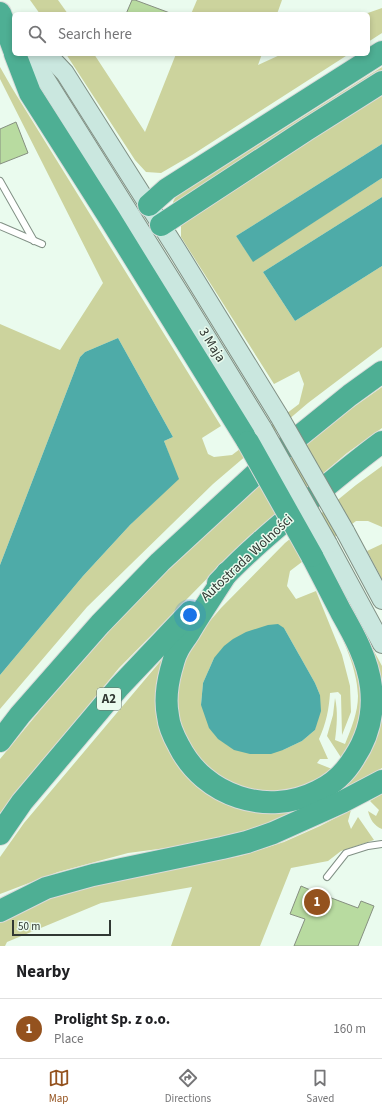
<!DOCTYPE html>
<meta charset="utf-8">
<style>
body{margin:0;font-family:"Source Sans 3",sans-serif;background:#f2f2f2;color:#202124}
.scale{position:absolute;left:12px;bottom:10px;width:99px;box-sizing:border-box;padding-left:4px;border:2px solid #313833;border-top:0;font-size:11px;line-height:14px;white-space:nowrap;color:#313833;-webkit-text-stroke:3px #eafbee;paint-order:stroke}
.you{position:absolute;left:190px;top:615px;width:14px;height:14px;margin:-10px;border:3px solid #fff;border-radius:50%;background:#1a73e8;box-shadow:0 0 0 6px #1a73e833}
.badge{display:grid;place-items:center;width:26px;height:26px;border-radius:50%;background:#94521e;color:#fff;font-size:13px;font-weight:700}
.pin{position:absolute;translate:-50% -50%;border:2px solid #fff;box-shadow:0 1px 4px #0006}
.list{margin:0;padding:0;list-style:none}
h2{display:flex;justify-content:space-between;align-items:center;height:52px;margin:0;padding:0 16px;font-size:17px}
h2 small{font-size:13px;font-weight:400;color:#757577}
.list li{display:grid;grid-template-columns:26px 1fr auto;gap:12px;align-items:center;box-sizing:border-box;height:60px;padding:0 16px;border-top:1px solid #e0e0e0}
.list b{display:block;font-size:15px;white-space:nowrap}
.list p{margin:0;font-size:13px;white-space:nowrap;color:#757577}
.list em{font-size:13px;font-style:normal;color:#757577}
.icon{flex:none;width:22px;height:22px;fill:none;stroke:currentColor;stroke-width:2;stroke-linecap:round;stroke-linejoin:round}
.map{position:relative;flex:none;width:382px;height:946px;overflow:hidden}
.search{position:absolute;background:#fff;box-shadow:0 2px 6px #0003;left:12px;right:12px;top:12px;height:44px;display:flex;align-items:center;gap:10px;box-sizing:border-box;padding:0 14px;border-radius:6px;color:#757577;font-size:15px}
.sheet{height:112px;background:#fff}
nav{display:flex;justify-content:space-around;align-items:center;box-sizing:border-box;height:56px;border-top:1px solid #e0e0e0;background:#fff;font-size:11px;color:#757577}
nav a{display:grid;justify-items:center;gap:2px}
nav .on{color:#94521e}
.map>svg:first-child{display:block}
</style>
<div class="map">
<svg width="382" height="946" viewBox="0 0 382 946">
<rect width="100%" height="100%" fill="#eafbee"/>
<g fill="#ccd39d" fill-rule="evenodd">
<polygon points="30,0 58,0 68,14 40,14"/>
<polygon points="197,0 282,0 277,14 191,14"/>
<polygon points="382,8 382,33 368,42 368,14 365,14"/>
<polygon points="66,54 94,54 145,132 176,54 262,54 258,65 282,54 349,54 192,155 161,173 146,172 135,160"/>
<polygon points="0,67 12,88 221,426 202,438 208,454 214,457 232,455 299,404 304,384 299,371 274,384 181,237 181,219 382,92 382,144 236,236 253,261 382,178 382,197 263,272 295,321 382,266 382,347 308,403 213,484 87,607 0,709 0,675 83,576 130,525 178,479 164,441 173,437 118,338 85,352 80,357 0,565 0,324 60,350 103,283 0,79"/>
<polygon points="382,67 382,74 174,205 173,202 175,198 184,191"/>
<polygon points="382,387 382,428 347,453 247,538 119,668 0,813 0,759 75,668 162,573 243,495 338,418"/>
<path d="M382,466V527L368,521H356L290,571L287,586L296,599L316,591L342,655L350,686L351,712L342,735L341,695L338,692L330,693C329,709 326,724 319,739L328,759H320L317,763L332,769L318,779L297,788L277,793L245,791L206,769L182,731L177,711L176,689L186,658L203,629L221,608L285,543L356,485ZM284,628L315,683L320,695L315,730L302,741L283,750L201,705L203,683L214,658Z"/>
<polygon points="382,544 382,579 367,551"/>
<path d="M327,606L355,653L364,694L359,730L342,759L327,736L333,715L335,698C338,711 337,726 335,740L345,744C351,729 358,712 358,696C357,664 340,634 327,606Z"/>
<polygon points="368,640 382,666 382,768 335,794 291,815 258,827 197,844 128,853 58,872 0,894 0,857 24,823 164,657 161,727 258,810 363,758"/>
<path d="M382,794V829C374,826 370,819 368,811L376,816L379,810L370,801Z"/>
<polygon points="351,810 348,821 351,829 358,817 374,840 341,851 328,861 291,868 260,946 171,946 192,887 101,903 7,942 5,946 0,946 0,921 52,897 128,877 240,856 284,842 320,826"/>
</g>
<g fill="#4eaba8">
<polygon points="382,144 382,178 253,262 236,236"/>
<polygon points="382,197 382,266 295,321 263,272"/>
<polygon points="118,338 173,437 164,441 179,479 130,525 83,576 0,675 0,565 80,357 85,352"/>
<polygon points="278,624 284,628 315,683 320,695 321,711 315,730 302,741 283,750 271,754 250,754 234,750 218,739 209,728 201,705 203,683 214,658 224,646 233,639 246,632 268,625"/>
</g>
<g fill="#b8dba0" stroke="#868f80">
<polygon points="132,0 135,0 170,13 169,14 126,14"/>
<polygon points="16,122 28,153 0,164 0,129"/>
<polygon points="301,886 315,892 321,891 327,894 326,896 358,908 361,901 374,906 358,946 294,946 305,919 290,914"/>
</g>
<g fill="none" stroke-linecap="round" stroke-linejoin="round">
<g stroke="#819085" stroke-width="8">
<g id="service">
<polyline points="0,181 34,241"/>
<polyline points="0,226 42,244"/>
<polyline points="327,877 346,853 368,846 382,844"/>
</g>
</g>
<g stroke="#819085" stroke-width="20">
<g id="secondary">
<polyline points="30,54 182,297 263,429"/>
<polyline points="47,54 65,73 177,250 279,416"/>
<polyline points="345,531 382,600"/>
<polyline points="328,544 382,644"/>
</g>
</g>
<g stroke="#dadbda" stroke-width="24">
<g id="motorway">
<polyline points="0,13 14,50"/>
<polyline points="15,54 30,93 109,217 248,442"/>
<polyline points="149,205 167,189 382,52"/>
<polyline points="161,225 306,130 382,82"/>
<path d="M227,573C215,592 202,611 190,631C186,638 180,645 177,652C174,657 173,664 171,670C167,685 165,701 168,716C169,727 174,737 179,746C204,796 267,817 318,791C333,784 345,773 354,758C368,737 374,712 371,687C368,660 354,635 341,612C331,593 322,575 312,556"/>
<path d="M218,583C245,554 276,528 306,503C331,482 356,461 382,442"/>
<polyline points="0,741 20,715 100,624 160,562 277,454 350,395 382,372"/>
<polyline points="0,834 22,802 119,687 190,612"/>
<polyline points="0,911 46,888 93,875 222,848 247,842 273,833 342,802 382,781"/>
</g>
</g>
<use href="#service" stroke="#fff" stroke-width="6"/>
<use href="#secondary" stroke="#cae7df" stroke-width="18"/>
<use href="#motorway" stroke="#4eaf94" stroke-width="22"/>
<g stroke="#819085" stroke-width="20" stroke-linecap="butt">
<g id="secondary-bridge">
<polyline points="279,416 345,531"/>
<polyline points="263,429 328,544"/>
</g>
</g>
<g stroke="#dadbda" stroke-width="24" stroke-linecap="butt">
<polyline id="motorway-bridge" points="248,442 312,556"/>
</g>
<use href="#secondary-bridge" stroke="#cae7df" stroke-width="18"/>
<use href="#motorway-bridge" stroke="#4eaf94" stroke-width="22"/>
</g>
<g text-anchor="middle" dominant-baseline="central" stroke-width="3" stroke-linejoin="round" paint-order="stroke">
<rect fill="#eafbee" stroke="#68726b" stroke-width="1" x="97" y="688" width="24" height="22" rx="3"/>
<g font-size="13" font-weight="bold" fill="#313833">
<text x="109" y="699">A2</text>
</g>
<g font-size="14" fill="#313833" stroke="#eafbee">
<text transform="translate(212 345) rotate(58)">3 Maja</text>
<text transform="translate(247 558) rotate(-43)">Autostrada Wolności</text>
</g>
</g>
</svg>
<div class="scale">50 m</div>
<div class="you"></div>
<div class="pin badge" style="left:317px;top:902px">1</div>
<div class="search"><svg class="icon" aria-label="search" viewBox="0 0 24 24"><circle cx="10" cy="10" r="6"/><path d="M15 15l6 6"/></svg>Search here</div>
</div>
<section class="sheet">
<h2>Nearby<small></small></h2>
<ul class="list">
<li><span class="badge">1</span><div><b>Prolight Sp. z o.o.</b><p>Place</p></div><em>160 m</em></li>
</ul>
</section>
<nav>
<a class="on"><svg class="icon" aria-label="map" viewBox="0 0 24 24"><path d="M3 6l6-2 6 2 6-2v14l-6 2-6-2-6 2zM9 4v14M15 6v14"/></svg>Map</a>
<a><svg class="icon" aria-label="directions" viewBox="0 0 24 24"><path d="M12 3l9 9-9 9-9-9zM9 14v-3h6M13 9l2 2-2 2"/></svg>Directions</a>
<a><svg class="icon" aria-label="saved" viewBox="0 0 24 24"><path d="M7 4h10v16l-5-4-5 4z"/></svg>Saved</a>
</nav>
